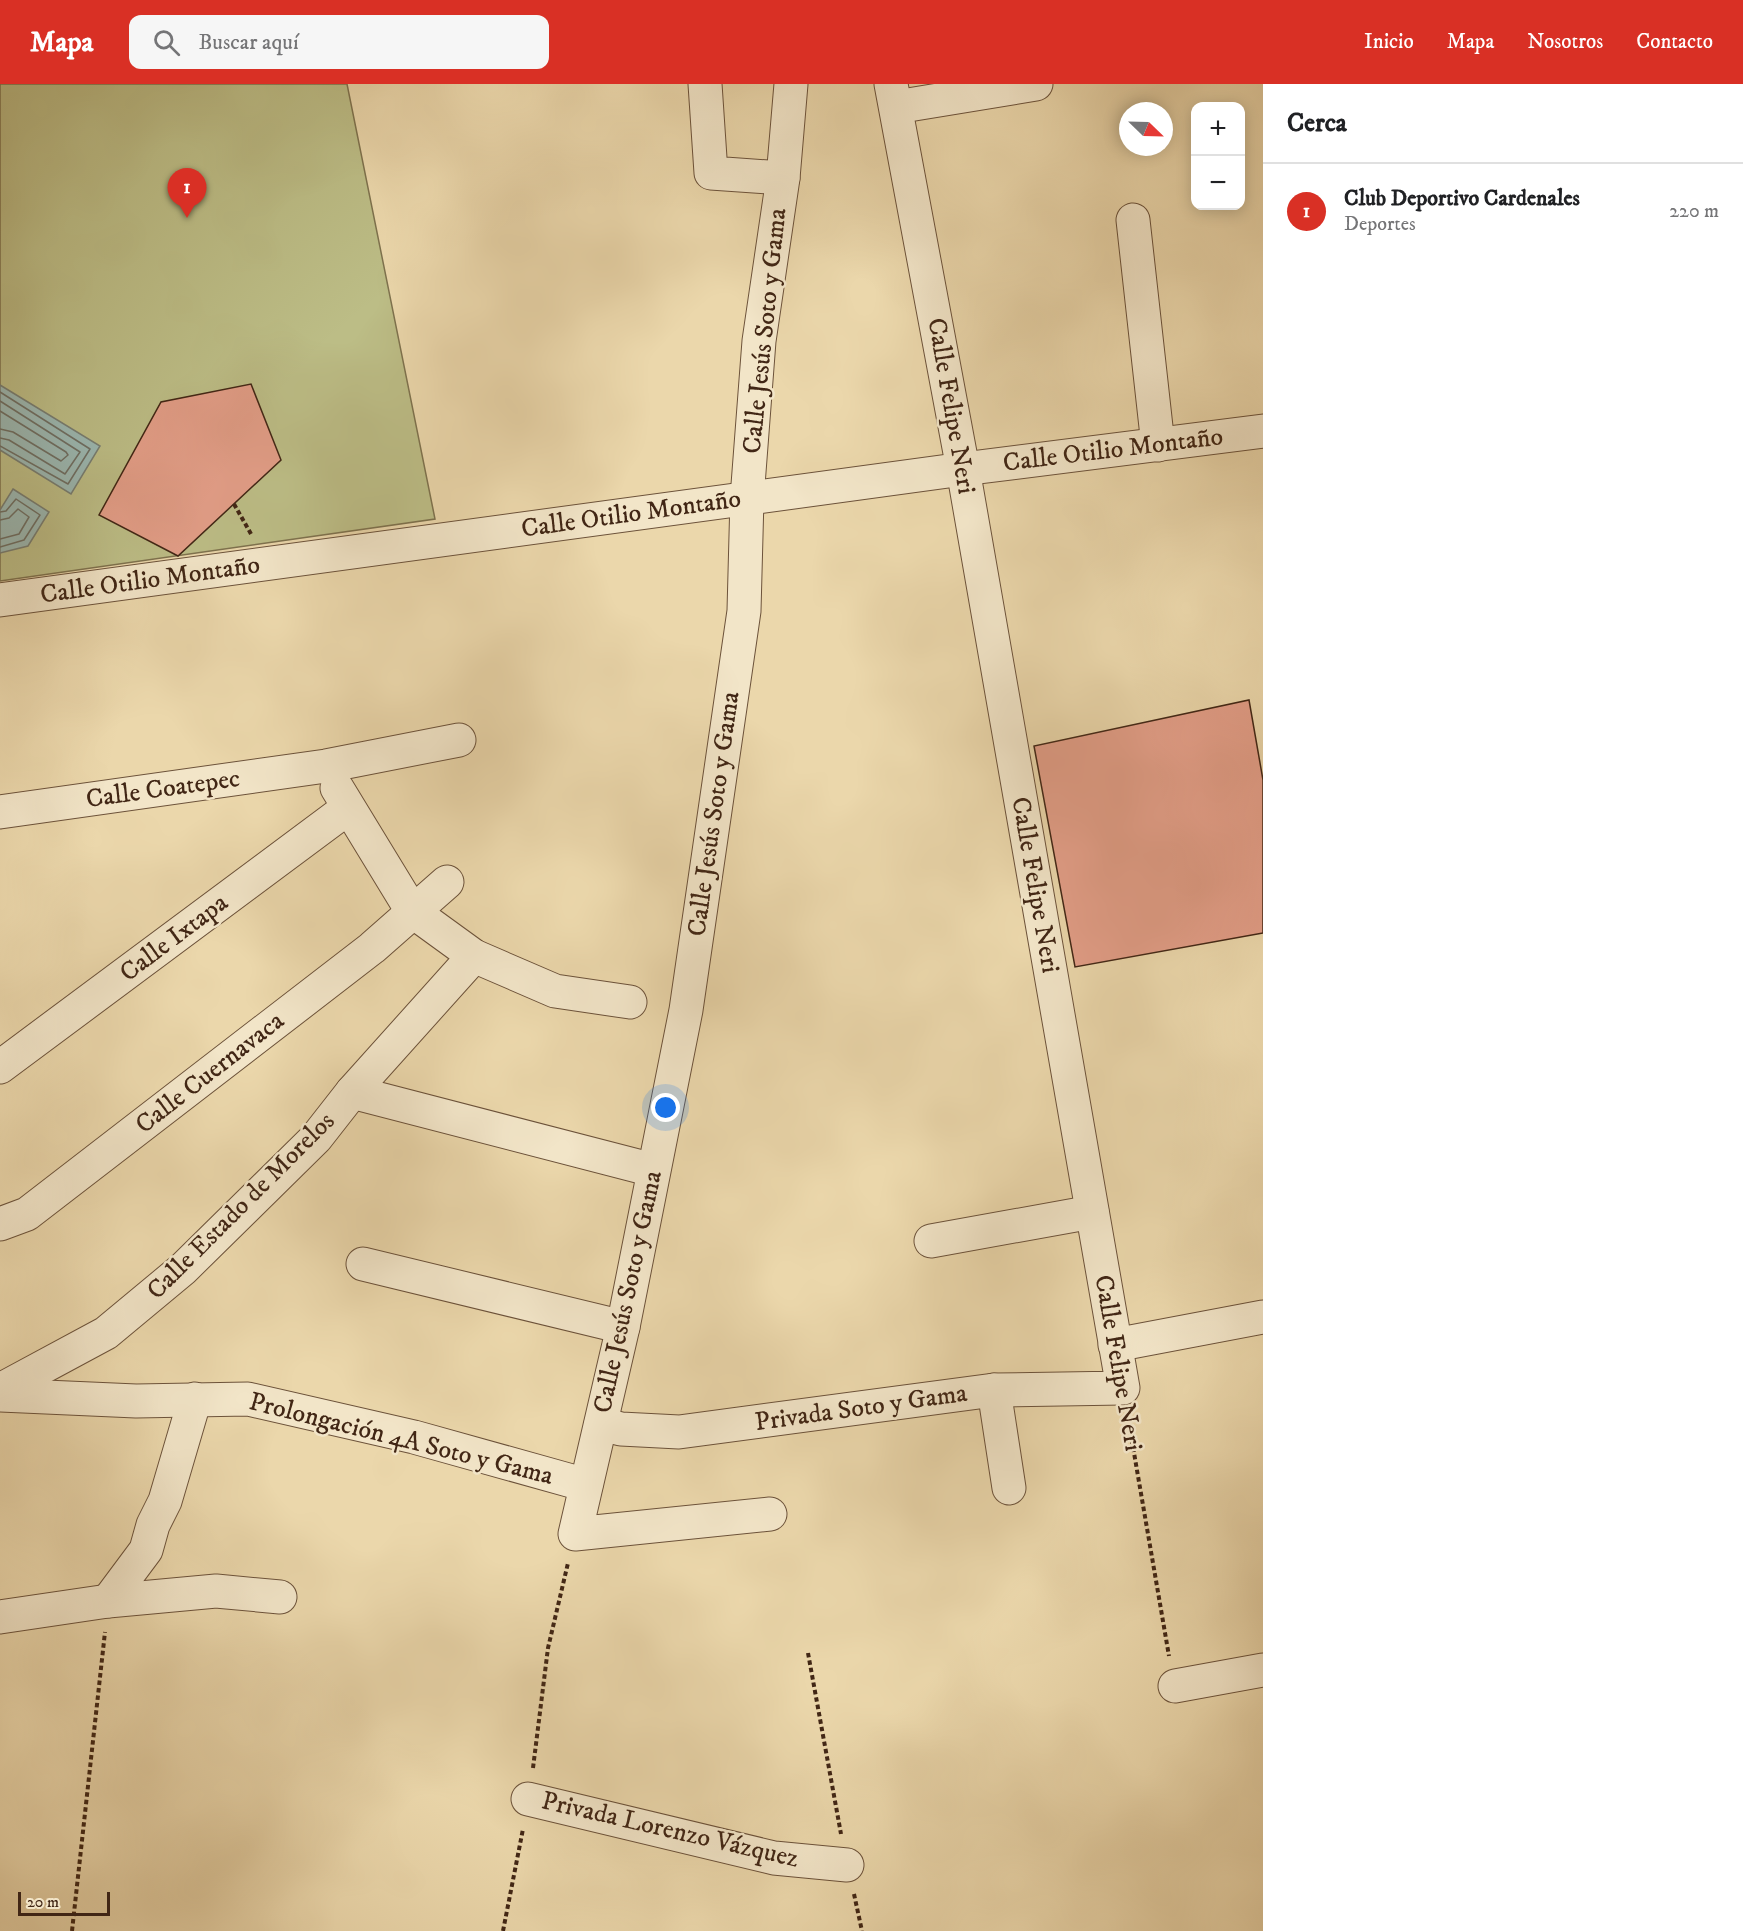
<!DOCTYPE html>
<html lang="es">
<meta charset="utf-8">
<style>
body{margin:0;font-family:"IM FELL DW Pica",serif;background:#f6f6f6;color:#202124}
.controls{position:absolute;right:18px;top:18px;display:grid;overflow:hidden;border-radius:12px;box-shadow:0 3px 15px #0003}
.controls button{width:54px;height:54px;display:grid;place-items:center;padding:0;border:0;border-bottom:2px solid #e0e0e0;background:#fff;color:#202124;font:30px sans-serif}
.compass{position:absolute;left:1119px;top:18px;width:54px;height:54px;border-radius:50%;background:#fff;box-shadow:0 3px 15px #0003;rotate:113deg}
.scale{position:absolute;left:18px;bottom:15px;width:92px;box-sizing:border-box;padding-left:6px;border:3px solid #412615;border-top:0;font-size:16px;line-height:21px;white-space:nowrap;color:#412615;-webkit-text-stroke:4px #f2e5c8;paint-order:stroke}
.you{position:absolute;left:666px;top:1024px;width:21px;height:21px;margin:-15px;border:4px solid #fff;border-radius:50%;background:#1a73e8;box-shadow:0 0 0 9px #1a73e833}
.badge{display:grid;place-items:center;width:39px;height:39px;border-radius:50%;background:#d93025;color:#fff;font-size:20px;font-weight:700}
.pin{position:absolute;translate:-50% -50px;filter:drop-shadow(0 2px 3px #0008)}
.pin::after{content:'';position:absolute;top:32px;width:21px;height:18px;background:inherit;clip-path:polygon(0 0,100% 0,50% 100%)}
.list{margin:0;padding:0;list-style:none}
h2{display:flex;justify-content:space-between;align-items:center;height:78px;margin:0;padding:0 24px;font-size:26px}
h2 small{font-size:20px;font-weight:400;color:#757577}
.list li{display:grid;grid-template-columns:39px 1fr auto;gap:18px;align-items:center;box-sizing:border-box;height:96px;padding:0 24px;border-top:2px solid #e0e0e0}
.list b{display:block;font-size:22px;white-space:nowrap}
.list p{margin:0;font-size:20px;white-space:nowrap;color:#757577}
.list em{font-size:20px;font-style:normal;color:#757577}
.icon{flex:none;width:33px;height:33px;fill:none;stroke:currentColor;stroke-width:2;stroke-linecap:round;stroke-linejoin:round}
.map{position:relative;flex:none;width:1263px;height:1847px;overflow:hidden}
header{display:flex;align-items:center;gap:36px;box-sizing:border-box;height:84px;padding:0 30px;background:#d93025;color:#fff}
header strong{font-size:28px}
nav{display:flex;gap:33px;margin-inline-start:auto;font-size:21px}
.search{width:420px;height:54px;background:#f6f6f6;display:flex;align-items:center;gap:15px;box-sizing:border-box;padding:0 21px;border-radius:12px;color:#757577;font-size:22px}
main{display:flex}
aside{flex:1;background:#fff}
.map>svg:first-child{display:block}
</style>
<header>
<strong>Mapa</strong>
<div class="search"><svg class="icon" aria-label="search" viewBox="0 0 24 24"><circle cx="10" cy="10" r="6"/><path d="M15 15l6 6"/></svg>Buscar aquí</div>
<nav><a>Inicio</a><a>Mapa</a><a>Nosotros</a><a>Contacto</a></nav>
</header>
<main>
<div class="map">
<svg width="1263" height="1847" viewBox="0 0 1263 1847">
<rect width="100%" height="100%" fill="#ebd7ab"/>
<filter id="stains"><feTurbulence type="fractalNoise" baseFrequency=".00333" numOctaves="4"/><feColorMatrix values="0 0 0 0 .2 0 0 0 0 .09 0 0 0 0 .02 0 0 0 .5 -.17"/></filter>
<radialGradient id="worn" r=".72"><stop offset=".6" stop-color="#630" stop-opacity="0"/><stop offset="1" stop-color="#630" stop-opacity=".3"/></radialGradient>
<polygon fill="#bcbd86" stroke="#7e724e" stroke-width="1.5" points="0,0 347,0 435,435 0,497"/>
<g fill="#9bb8b2" stroke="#777e73" stroke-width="1.5">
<polygon points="0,301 100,362 71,410 0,366"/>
<polygon points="13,405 49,428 28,462 0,469 0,426"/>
</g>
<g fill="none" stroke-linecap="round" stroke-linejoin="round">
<g stroke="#6e6f64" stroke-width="1.5">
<polyline points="0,308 90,365 68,400 0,362"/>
<polyline points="0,317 80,368 65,390 9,356 0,354"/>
<polyline points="0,327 66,368 68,371 61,377 13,348 0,345"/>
<polyline points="0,428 6,427 16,415 40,431 24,456 0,463"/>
<polyline points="0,436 9,434 18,425 29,433 19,450 0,455"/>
</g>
</g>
<g fill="#e39e88" stroke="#412615" stroke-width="1.5">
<polygon points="251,300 281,376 178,472 99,431 161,318"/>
<polygon points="1249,616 1263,696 1263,849 1075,883 1034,662"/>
</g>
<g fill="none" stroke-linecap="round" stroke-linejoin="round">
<g stroke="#6c523a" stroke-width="35">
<g id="minor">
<polyline points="705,0 711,89 783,94"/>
<polyline points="896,23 1036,0"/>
<polyline points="1133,136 1158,361"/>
<polyline points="0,516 963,385 1263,347"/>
<polyline points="337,704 412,827 474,872 555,907 630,918"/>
<polyline points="0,728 326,682 459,656"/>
<polyline points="0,983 348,724"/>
<polyline points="352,1008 653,1086"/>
<polyline points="0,1140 27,1130 372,864 447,798"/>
<polyline points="931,1157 1092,1128"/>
<polyline points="363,1180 623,1243"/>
<polyline points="1115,1261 1263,1233"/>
<polyline points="0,1306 106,1249 183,1185 316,1054 352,1008 474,872"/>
<polyline points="994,1306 1009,1404"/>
<polyline points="0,1311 136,1317 248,1315 414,1353 586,1401"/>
<polyline points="601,1340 621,1345 679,1348 994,1306 1123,1304 963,385 891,0"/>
<polyline points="770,1430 575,1450 623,1243 686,926 744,527 747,414 759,257 783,94 791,0"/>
<polyline points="108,1517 146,1466 153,1441 165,1417 195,1315"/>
<polyline points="0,1533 108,1517 216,1507 280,1513"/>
<polyline points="1175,1602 1263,1586"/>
<polyline points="528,1715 774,1774 847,1781"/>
</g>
</g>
<g stroke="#412615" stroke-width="4" stroke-dasharray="4.5 3" stroke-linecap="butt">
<polyline points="234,420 251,450"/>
<polyline points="1128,1334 1169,1572"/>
<polyline points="808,1569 841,1750"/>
<polyline points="533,1684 548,1564 568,1479"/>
<polyline points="854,1810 862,1847"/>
<polyline points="72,1847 105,1548"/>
<polyline points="503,1847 523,1745"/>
</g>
<use href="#minor" stroke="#f2e5c8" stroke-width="33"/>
</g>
<g text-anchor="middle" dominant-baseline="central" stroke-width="5" stroke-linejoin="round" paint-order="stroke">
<g font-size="26" fill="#412615" stroke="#f2e5c8">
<text transform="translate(765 247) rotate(-84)">Calle Jesús Soto y Gama</text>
<text transform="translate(951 322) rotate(80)">Calle Felipe Neri</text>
<text transform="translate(1113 366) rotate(-7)">Calle Otilio Montaño</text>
<text transform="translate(631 430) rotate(-8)">Calle Otilio Montaño</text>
<text transform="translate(150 496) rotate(-8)">Calle Otilio Montaño</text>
<text transform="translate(163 705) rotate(-8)">Calle Coatepec</text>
<text transform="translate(714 730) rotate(-82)">Calle Jesús Soto y Gama</text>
<text transform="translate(1035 801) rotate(80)">Calle Felipe Neri</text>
<text transform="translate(174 854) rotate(-37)">Calle Ixtapa</text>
<text transform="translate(210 989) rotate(-38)">Calle Cuernavaca</text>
<text transform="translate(241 1122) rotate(-45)">Calle Estado de Morelos</text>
<text transform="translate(628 1208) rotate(-78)">Calle Jesús Soto y Gama</text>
<text transform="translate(1118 1279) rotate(80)">Calle Felipe Neri</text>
<text transform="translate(861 1324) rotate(-8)">Privada Soto y Gama</text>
<text transform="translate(401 1355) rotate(14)">Prolongación 4A Soto y Gama</text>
<text transform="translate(670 1746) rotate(13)">Privada Lorenzo Vázquez</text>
</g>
</g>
<rect width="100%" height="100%" filter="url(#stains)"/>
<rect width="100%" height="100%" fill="url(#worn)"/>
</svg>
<div class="controls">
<button>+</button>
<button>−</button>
</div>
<svg class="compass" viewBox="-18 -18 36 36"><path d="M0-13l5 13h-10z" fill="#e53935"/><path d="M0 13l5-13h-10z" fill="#757577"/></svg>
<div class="scale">20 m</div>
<div class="you"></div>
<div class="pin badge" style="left:187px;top:134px">1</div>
</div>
<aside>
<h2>Cerca<small></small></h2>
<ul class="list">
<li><span class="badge">1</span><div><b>Club Deportivo Cardenales</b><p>Deportes</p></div><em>220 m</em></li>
</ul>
</aside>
</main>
